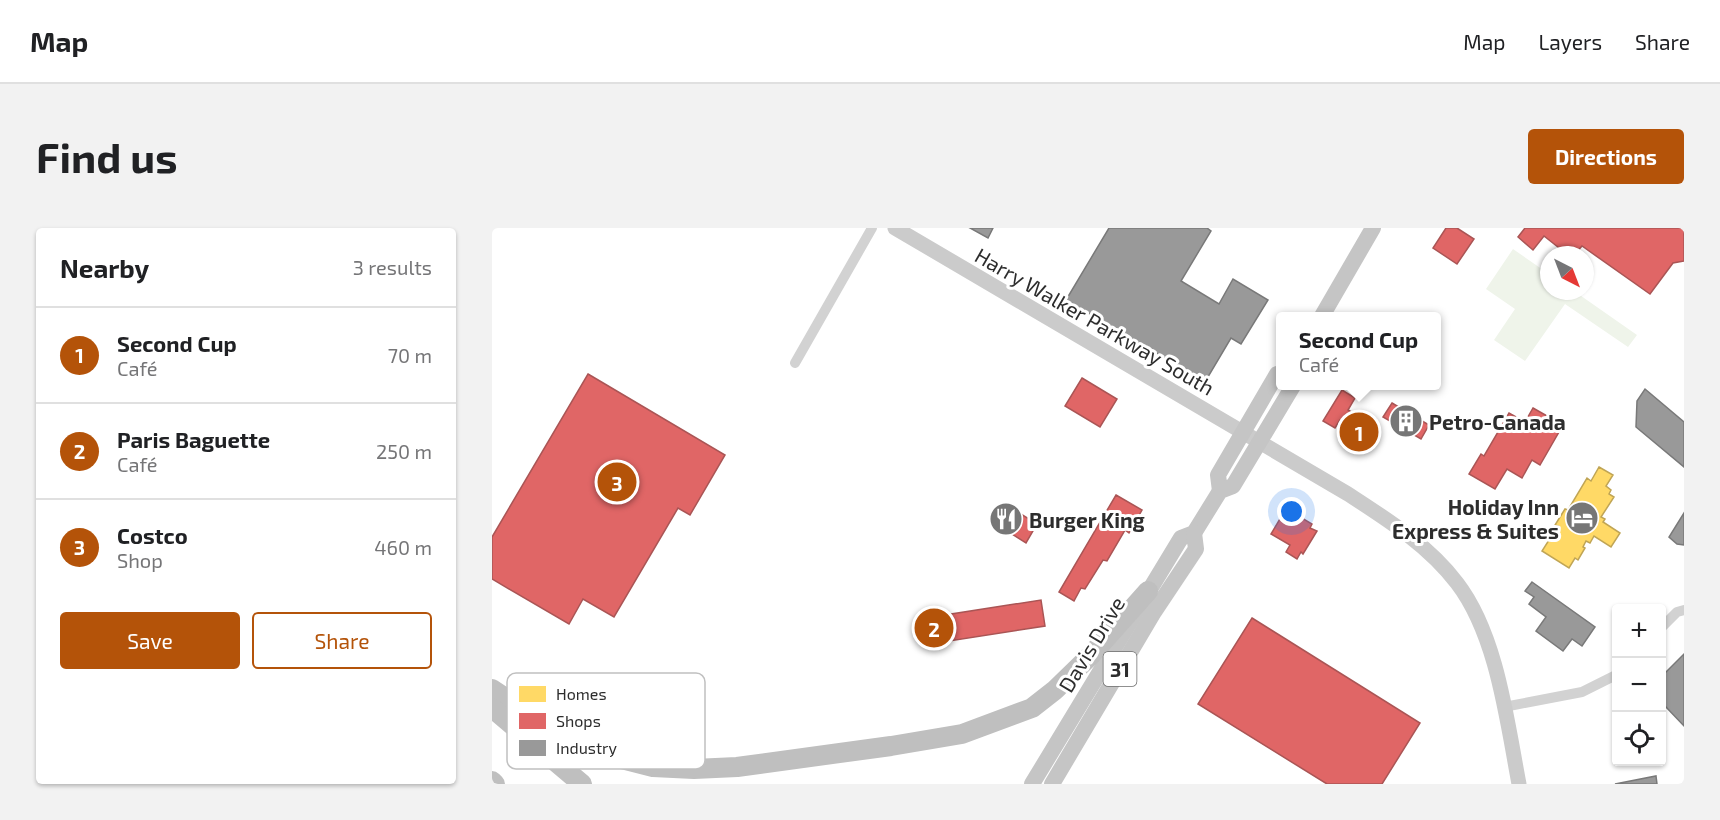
<!DOCTYPE html>
<meta charset="utf-8">
<style>
body{margin:0;font-family:"Exo 2",sans-serif;background:#f2f2f2;color:#202124}
.controls{position:absolute;right:18px;bottom:18px;display:grid;overflow:hidden;border-radius:6px;box-shadow:0 2px 4px #0004}
.controls button{width:54px;height:54px;display:grid;place-items:center;padding:0;border:0;border-bottom:2px solid #e0e0e0;background:#fff;color:#202124;font:30px sans-serif}
.compass{position:absolute;left:1048px;top:18px;width:54px;height:54px;border-radius:50%;background:#fff;box-shadow:0 2px 4px #0004;rotate:138deg}
.you{position:absolute;left:800px;top:284px;width:21px;height:21px;margin:-15px;border:4px solid #fff;border-radius:50%;background:#1a73e8;box-shadow:0 0 0 9px #1a73e833}
.badge{display:grid;place-items:center;width:39px;height:39px;border-radius:50%;background:#b45309;color:#fff;font-size:20px;font-weight:700}
.pin{position:absolute;translate:-50% -50%;border:3px solid #fff;box-shadow:0 2px 6px #0006}
.popup{position:absolute;left:784px;top:84px;width:165px;height:78px;box-sizing:border-box;display:grid;place-content:center;border-radius:6px;background:#fff;filter:drop-shadow(0 2px 4px #0005);font-size:20px;white-space:nowrap;color:#757577}
.popup b{font-size:22px;color:#202124}
.popup::after{content:'';position:absolute;left:50%;top:100%;margin-left:-12px;border:12px solid transparent;border-top-color:#fff}
.list{margin:0;padding:0;list-style:none}
h2{display:flex;justify-content:space-between;align-items:center;height:78px;margin:0;padding:0 24px;font-size:26px}
h2 small{font-size:20px;font-weight:400;color:#757577}
.list li{display:grid;grid-template-columns:39px 1fr auto;gap:18px;align-items:center;box-sizing:border-box;height:96px;padding:0 24px;border-top:2px solid #e0e0e0}
.list b{display:block;font-size:22px;white-space:nowrap}
.list p{margin:0;font-size:20px;white-space:nowrap;color:#757577}
.list em{font-size:20px;font-style:normal;color:#757577}
.actions{display:flex;gap:12px;padding:18px 24px}
.actions a{flex:1;padding:14px 0;border:2px solid #b45309;border-radius:6px;text-align:center;font-size:21px;color:#b45309}
.actions .main{background:#b45309;color:#fff}
.icon{flex:none;width:33px;height:33px;fill:none;stroke:currentColor;stroke-width:2;stroke-linecap:round;stroke-linejoin:round}
.map{position:relative;flex:none;width:1192px;height:556px;overflow:hidden;border-radius:6px}
header{display:flex;align-items:center;gap:36px;box-sizing:border-box;height:84px;padding:0 30px;background:#fff;border-bottom:2px solid #e0e0e0}
header strong{font-size:28px}
nav{display:flex;gap:33px;margin-inline-start:auto;font-size:21px}
.intro{display:flex;align-items:center;justify-content:space-between;box-sizing:border-box;height:144px;padding:0 36px}
h1{margin:0;font-size:42px}
.button{padding:15px 27px;border-radius:6px;background:#b45309;color:#fff;font-size:21px;font-weight:700}
main{display:flex;gap:36px;padding:0 36px}
aside{flex:1;background:#fff;border-radius:6px;box-shadow:0 2px 4px #0004}
.map>svg:first-child{display:block}
</style>
<header>
<strong>Map</strong>
<nav><a>Map</a><a>Layers</a><a>Share</a></nav>
</header>
<div class="intro"><h1>Find us</h1><a class="button">Directions</a></div>
<main>
<aside>
<h2>Nearby<small>3 results</small></h2>
<ul class="list">
<li><span class="badge">1</span><div><b>Second Cup</b><p>Café</p></div><em>70 m</em></li>
<li><span class="badge">2</span><div><b>Paris Baguette</b><p>Café</p></div><em>250 m</em></li>
<li><span class="badge">3</span><div><b>Costco</b><p>Shop</p></div><em>460 m</em></li>
</ul>
<div class="actions"><a class="main">Save</a><a>Share</a></div>
</aside>
<div class="map">
<svg width="1192" height="556" viewBox="0 0 1192 556">
<rect width="100%" height="100%" fill="#fff"/>
<polygon fill="#eff4ea" points="1021,21 1057,46 1057,63 1082,63 1145,107 1136,119 1073,76 1033,133 1002,112 1023,81 994,61"/>
<polygon fill="#ffd966" stroke="#c0a555" stroke-width="1.5" points="1107,239 1121,247 1114,258 1119,262 1117,266 1122,269 1109,289 1113,291 1111,294 1128,305 1119,319 1102,308 1098,315 1094,313 1091,319 1093,320 1086,332 1083,330 1077,340 1050,323 1066,298 1063,297 1073,281 1076,282 1095,250 1099,253"/>
<g fill="#e06666" stroke="#a55" stroke-width="1.5">
<polygon points="954,0 965,0 982,11 965,36 941,20"/>
<polygon points="1033,0 1192,0 1192,33 1181,35 1158,66 1090,18 1082,27 1076,27 1052,8 1041,22 1026,9"/>
<polygon points="96,146 233,227 198,287 186,280 122,389 91,371 77,396 0,351 0,309"/>
<polygon points="590,150 625,171 608,199 573,178"/>
<polygon points="850,162 863,170 856,182 868,189 871,184 884,191 871,212 859,205 862,200 848,192 843,200 831,193"/>
<polygon points="900,175 937,197 929,211 891,189"/>
<polygon points="1041,180 1071,197 1048,237 1040,232 1030,250 1015,241 1003,261 977,246 989,226 992,228 1017,185 1033,194"/>
<polygon points="624,267 650,282 637,305 633,302 615,333 611,332 593,361 589,360 582,373 567,364"/>
<polygon points="513,276 545,296 534,315 501,294"/>
<polygon points="792,284 798,288 800,284 820,296 818,300 825,303 811,326 809,324 805,331 794,324 798,317 779,306"/>
<polygon points="549,372 553,398 438,416 434,390"/>
<polygon points="760,390 928,495 890,556 835,556 706,476"/>
</g>
<g fill="#999" stroke="#797979" stroke-width="1.5">
<polygon points="478,0 501,0 496,10"/>
<polygon points="617,0 715,0 719,3 689,53 727,76 741,51 776,72 749,116 739,110 713,154 574,72"/>
<polygon points="1153,161 1192,194 1192,239 1144,199 1145,173"/>
<polygon points="1192,285 1192,317 1185,316 1177,309"/>
<polygon points="1040,354 1103,399 1090,418 1080,411 1071,423 1044,403 1054,389 1037,376 1042,369 1033,363"/>
<polygon points="1192,426 1192,498 1173,478 1170,480 1170,448"/>
<polygon points="1164,548 1165,556 1123,556"/>
</g>
<g fill="none" stroke-linecap="round" stroke-linejoin="round">
<g stroke="#d2d2d2" stroke-width="10">
<polyline points="303,135 380,0"/>
<polyline points="1170,399 1185,384 1192,382"/>
<polyline points="1012,479 1090,464 1124,447"/>
</g>
<path stroke="#cbcbcb" stroke-width="15" d="M403,0L856,266C896,292 936,317 965,355C1005,407 1015,493 1027,556"/>
<g stroke="#c5c5c5" stroke-width="16">
<polyline points="830,88 881,0"/>
<polyline points="728,263 726,247 785,146 789,145"/>
<polyline points="540,556 689,310 702,305 728,263 741,258 801,158"/>
<polyline points="560,556 662,384 704,321 702,305"/>
</g>
<g stroke="#bfbfbf" stroke-width="20">
<polyline points="0,461 61,502 86,516 114,527 161,539 202,541 245,539 399,518 470,506 540,480 563,462 599,427 656,363"/>
<polyline points="0,480 90,556"/>
<polyline points="0,553 3,556"/>
</g>
</g>
<defs>
<g id="building-disc" transform="scale(1.725)"><circle r="9.5" fill="#767676" stroke="#fff"/><path d="M-4-6H4V6H1V3H-1V6H-4ZM-2.5-4.3h1.7v1.8h-1.7ZM.8-4.3h1.7v1.8H.8ZM-2.5-1h1.7V.8h-1.7ZM.8-1h1.7V.8H.8Z" fill="#fff"/></g>
<g id="hotel-disc" transform="scale(1.725)"><circle r="9.5" fill="#767676" stroke="#fff"/><path d="M-6-4.5h1.5V1H6V5H4.5V3h-9V5H-6ZM-4 0a1.8 1.8 0 1 1 3.6 0ZM.5 0V-2.5h3Q6-2.5 6 0Z" fill="#fff"/></g>
<g id="restaurant-disc" transform="scale(1.725)"><circle r="9.5" fill="#767676" stroke="#fff"/><path d="M-5-6h1v4h1v-4h1v4h1v-4h1v5L-1.5 .5V6h-2V.5L-5-1ZM5-6V6H3V1.5H1.5Q1.5-4 5-6Z" fill="#fff"/></g>
</defs>
<g fill-rule="evenodd">
<use href="#building-disc" x="914" y="193"/>
<use href="#hotel-disc" x="1090" y="290"/>
<use href="#restaurant-disc" x="514" y="291"/>
</g>
<g text-anchor="middle" dominant-baseline="central" stroke-width="6" stroke-linejoin="round" paint-order="stroke">
<rect fill="#fff" stroke="#6c6c6c" stroke-width="1.5" x="611.5" y="424" width="33" height="34" rx="4.5"/>
<g font-size="20" font-weight="bold" fill="#2d2d2d">
<text x="628" y="441">31</text>
</g>
<g font-size="21" fill="#2d2d2d" stroke="#fff">
<text transform="translate(603 93) rotate(30)">Harry Walker Parkway South</text>
<text transform="translate(599 416) rotate(-59)">Davis Drive</text>
</g>
<g font-size="21" font-weight="bold" fill="#2d2d2d" stroke="#fff" text-anchor="start">
<text x="937" y="193">Petro-Canada</text>
<text x="1067" y="278" text-anchor="end">Holiday Inn<tspan x="1067" dy="24">Express &amp; Suites</tspan></text>
<text x="537" y="291">Burger King</text>
</g>
</g>
<rect x="15" y="445" width="198" height="96" rx="9" fill="#fff" stroke="#c0c0c0" stroke-width="1.5"/>
<rect x="27" y="458" width="27" height="16" fill="#ffd966"/>
<rect x="27" y="485" width="27" height="16" fill="#e06666"/>
<rect x="27" y="512" width="27" height="16" fill="#999"/>
<g font-size="16" fill="#2d2d2d">
<text x="64" y="472">Homes</text>
<text x="64" y="499">Shops</text>
<text x="64" y="526">Industry</text>
</g>
</svg>
<div class="controls">
<button>+</button>
<button>−</button>
<button><svg class="icon" aria-label="locate" viewBox="0 0 24 24"><circle cx="12" cy="12" r="6"/><path d="M12 2v4M12 18v4M2 12h4M18 12h4"/></svg></button>
</div>
<svg class="compass" viewBox="-18 -18 36 36"><path d="M0-13l5 13h-10z" fill="#e53935"/><path d="M0 13l5-13h-10z" fill="#757577"/></svg>
<div class="you"></div>
<div class="pin badge" style="left:867px;top:204px">1</div>
<div class="popup"><b>Second Cup</b>Café</div>
<div class="pin badge" style="left:442px;top:400px">2</div>
<div class="pin badge" style="left:125px;top:254px">3</div>
</div>
</main>
